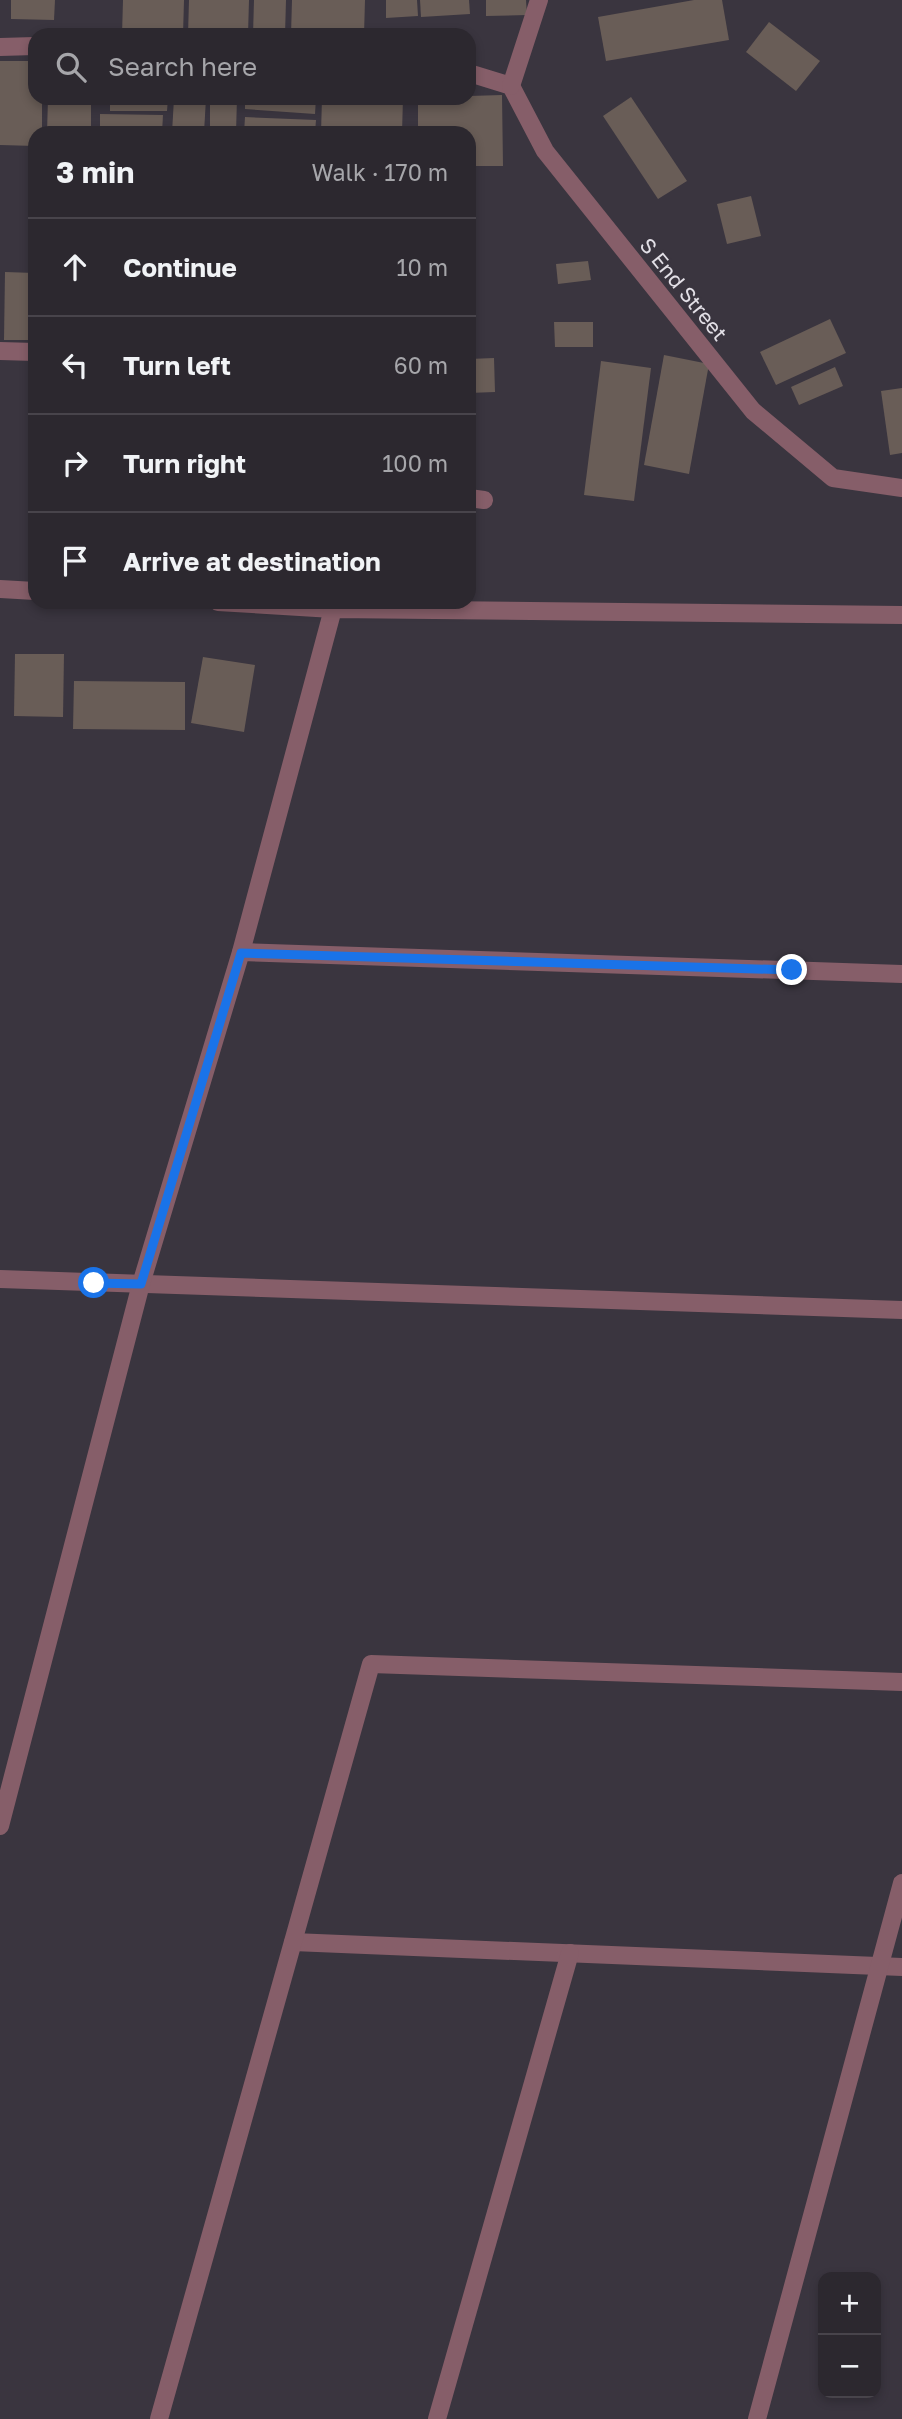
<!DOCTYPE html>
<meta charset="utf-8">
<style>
body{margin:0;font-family:"Golos Text",sans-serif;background:#343037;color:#f1f3f6}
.controls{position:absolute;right:21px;bottom:21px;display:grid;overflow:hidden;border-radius:14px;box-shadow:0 4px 10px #0003}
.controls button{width:63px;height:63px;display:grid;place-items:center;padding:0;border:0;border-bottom:2px solid #48444b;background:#2c282f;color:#f1f3f6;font:35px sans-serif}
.stop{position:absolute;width:21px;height:21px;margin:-16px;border:5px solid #1a73e8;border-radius:50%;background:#fff}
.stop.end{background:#1a73e8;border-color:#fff;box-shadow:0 2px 7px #0008}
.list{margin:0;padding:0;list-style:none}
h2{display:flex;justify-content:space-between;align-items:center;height:91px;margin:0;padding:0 28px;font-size:30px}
h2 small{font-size:23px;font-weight:400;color:#a6a6aa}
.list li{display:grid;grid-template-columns:46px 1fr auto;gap:21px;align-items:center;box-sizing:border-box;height:98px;padding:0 28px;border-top:2px solid #48444b}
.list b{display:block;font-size:26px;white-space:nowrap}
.list em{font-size:23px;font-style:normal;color:#a6a6aa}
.icon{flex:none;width:38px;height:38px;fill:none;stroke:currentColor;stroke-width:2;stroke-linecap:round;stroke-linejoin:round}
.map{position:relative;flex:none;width:902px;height:2419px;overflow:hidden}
.search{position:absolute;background:#2c282f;box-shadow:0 4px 10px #0003;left:28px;top:28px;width:448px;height:77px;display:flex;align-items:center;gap:18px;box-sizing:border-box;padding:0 24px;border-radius:21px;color:#a6a6aa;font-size:26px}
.panel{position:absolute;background:#2c282f;box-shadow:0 4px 10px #0003;left:28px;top:126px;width:448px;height:483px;border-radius:21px}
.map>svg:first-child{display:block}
</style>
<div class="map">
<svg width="902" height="2419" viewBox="0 0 902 2419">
<rect width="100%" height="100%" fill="#3a353f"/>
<g fill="#695d57">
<polygon points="11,0 55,0 54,20 11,19"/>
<polygon points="123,0 184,0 183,35 122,35"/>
<polygon points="189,0 249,0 248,35 188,35"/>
<polygon points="254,0 286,0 285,35 253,35"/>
<polygon points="292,0 365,0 364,35 291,35"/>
<polygon points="386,0 417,0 418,16 386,18"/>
<polygon points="420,0 469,0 470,14 421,17"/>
<polygon points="486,0 526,0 527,15 486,16"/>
<polygon points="694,0 722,0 729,40 606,61 598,17"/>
<polygon points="769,22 820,61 796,91 746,52"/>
<polygon points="0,61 35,61 35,98 42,98 42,133 35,133 35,146 0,145"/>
<polygon points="502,95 503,166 469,166 469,133 418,133 418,98 469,98 469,96"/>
<polygon points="631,97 687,181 658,199 603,116"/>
<polygon points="48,98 91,98 91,133 47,133"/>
<polygon points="110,98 168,98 167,111 110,111"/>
<polygon points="174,98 206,98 204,133 172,133"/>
<polygon points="210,98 237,98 236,133 210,133"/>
<polygon points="245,98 316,98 315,114 245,109"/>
<polygon points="322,98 403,98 402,133 321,133"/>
<polygon points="100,114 163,115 162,133 100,133"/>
<polygon points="245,117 316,120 315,133 244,133"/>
<polygon points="751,196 761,236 727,244 717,204"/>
<polygon points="588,261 591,280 558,284 556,264"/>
<polygon points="5,272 35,273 35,340 4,340"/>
<polygon points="830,319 846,353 776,385 760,352"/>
<polygon points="554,322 593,322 593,347 555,347"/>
<polygon points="664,355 709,364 689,474 644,465"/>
<polygon points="494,358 495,392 469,393 469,359"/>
<polygon points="601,361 651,368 634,501 584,495"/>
<polygon points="835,367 843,386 799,405 791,387"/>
<polygon points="902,388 902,453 890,455 881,391"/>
<polygon points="15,654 64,654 63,717 14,716"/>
<polygon points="203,657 255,665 244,732 191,723"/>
<polygon points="74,681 185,682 185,730 73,729"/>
</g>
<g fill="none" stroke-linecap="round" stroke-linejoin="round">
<g stroke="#865e69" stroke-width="18">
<polyline points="0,47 35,46"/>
<polyline points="469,73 511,86 545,151 753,411 833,478 902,488"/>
<polyline points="511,86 539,0"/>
<polyline points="0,351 35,352"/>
<polyline points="469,498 484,500"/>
<polyline points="0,589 35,591"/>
<polyline points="218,602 333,609 336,602"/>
<polyline points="241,952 902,974"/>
<polyline points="0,1279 902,1310"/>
<polyline points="0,1826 141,1284 241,952 333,609 902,615"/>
<polyline points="293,1942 902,1967"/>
<polyline points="159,2419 371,1664 902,1682"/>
<polyline points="437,2419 570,1953"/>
<polyline points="757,2419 902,1883"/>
</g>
</g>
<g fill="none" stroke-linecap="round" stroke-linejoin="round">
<polyline stroke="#1a73e8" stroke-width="9" points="94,1283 141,1284 241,953 792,970"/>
</g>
<g text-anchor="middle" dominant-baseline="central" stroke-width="5" stroke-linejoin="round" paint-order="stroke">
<g font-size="21" fill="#e3e0e7" stroke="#3a353f">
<text transform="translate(684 289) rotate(51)">S End Street</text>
</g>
</g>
</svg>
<div class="controls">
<button>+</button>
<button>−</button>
</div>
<div class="stop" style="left:94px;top:1283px"></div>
<div class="stop end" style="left:792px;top:970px"></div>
<div class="search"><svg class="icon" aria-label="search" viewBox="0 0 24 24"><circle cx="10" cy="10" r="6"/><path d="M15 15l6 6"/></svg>Search here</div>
<section class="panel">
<h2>3 min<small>Walk · 170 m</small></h2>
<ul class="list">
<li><svg class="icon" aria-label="ahead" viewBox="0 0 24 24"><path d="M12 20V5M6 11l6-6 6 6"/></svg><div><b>Continue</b></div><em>10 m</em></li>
<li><svg class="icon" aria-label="left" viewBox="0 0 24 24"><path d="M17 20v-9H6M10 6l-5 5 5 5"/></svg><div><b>Turn left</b></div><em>60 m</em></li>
<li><svg class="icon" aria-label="right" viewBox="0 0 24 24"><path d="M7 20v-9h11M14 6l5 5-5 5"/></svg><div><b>Turn right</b></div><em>100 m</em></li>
<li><svg class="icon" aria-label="arrive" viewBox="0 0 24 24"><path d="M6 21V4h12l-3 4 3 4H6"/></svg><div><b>Arrive at destination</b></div></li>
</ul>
</section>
</div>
